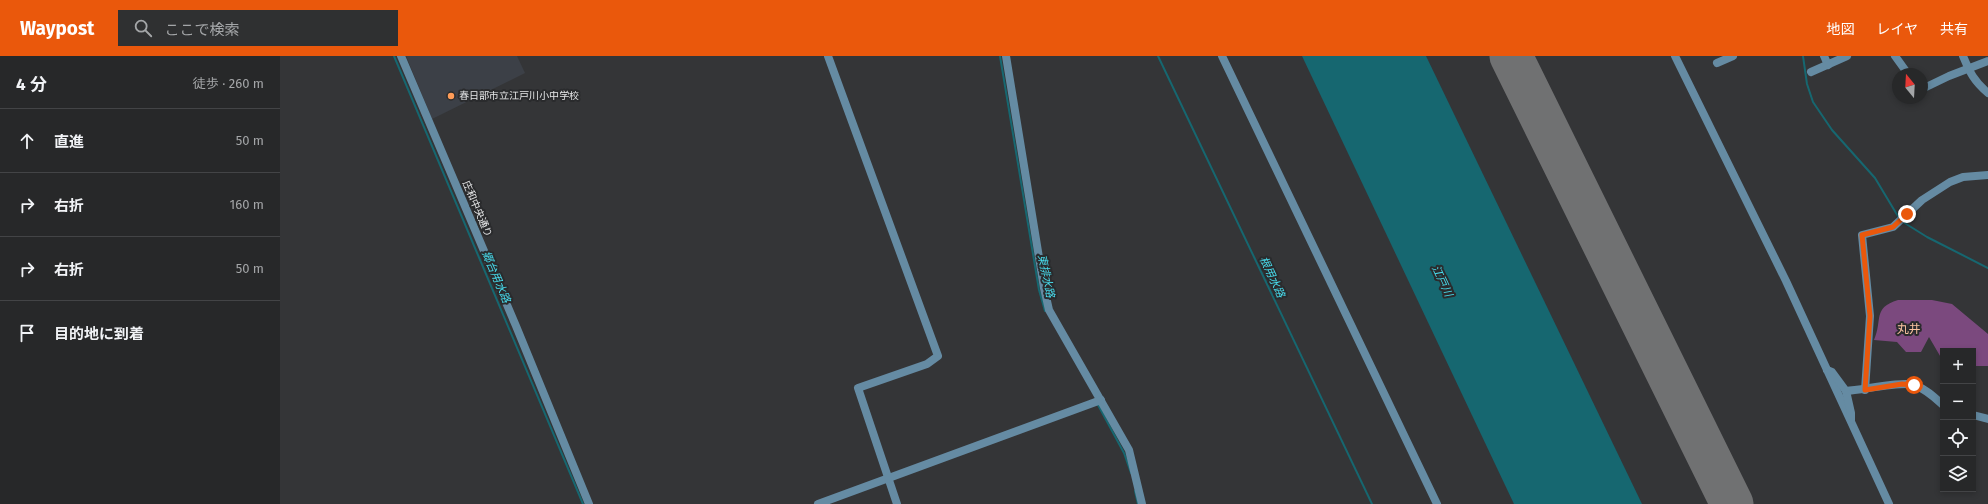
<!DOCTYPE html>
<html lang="ja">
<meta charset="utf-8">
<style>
body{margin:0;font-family:"Fira Sans","Noto Sans JP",sans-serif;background:#2f3031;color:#f1f3f6}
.controls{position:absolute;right:12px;bottom:12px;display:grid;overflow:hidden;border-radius:0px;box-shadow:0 2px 6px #0003}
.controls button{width:36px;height:36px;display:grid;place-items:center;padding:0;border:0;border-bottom:1px solid #434446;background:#272829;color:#f1f3f6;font:20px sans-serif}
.compass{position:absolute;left:1612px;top:12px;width:36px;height:36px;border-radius:50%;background:#272829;box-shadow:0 2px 6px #0003;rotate:342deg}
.stop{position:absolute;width:12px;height:12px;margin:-9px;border:3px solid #ea580c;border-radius:50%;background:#fff}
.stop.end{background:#ea580c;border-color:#fff;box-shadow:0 1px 4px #0008}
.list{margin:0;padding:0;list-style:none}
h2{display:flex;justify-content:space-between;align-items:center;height:52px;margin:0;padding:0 16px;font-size:17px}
h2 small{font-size:13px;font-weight:400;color:#a4a6a8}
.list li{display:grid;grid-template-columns:26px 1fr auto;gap:12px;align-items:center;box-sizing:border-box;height:64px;padding:0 16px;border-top:1px solid #434446}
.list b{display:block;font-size:15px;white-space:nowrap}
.list em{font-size:13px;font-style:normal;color:#a4a6a8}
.icon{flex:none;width:22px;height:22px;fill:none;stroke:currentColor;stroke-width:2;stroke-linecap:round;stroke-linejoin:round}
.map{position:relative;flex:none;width:1708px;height:448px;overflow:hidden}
header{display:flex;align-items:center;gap:24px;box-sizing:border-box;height:56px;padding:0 20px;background:#ea580c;color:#fff}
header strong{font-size:19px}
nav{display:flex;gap:22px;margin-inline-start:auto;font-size:14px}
.search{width:280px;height:36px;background:#2f3031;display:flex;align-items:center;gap:10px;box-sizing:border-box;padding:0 14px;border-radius:0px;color:#a4a6a8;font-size:15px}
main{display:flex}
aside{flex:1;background:#272829}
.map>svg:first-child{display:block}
</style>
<header>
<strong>Waypost</strong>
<div class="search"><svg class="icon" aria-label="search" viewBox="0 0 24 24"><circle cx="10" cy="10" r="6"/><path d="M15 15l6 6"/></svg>ここで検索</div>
<nav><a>地図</a><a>レイヤ</a><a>共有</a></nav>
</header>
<main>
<aside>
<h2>4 分<small>徒歩 · 260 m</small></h2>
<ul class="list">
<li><svg class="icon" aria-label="ahead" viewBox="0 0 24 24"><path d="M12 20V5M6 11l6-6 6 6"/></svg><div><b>直進</b></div><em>50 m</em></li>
<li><svg class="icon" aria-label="right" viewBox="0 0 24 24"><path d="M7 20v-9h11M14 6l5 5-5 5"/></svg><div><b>右折</b></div><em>160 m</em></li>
<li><svg class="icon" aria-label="right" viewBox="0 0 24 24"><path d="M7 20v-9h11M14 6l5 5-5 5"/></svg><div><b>右折</b></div><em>50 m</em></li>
<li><svg class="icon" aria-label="arrive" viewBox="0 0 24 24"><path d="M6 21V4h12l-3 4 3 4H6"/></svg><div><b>目的地に到着</b></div></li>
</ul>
</aside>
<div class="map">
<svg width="1708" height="448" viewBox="0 0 1708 448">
<rect width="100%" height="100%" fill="#343537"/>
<polygon fill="#3c4047" points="126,0 237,0 245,17 152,63"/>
<path fill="#7b497e" d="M1618,244H1652L1672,248L1708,278V310H1693V295H1663V305L1649,281L1641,296H1626L1617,286L1594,284C1603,264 1592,252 1618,244Z"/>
<polygon fill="#166770" points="1022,0 1146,0 1362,448 1234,448"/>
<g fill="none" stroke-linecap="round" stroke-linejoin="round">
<g stroke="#166770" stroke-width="2">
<polyline points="114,0 303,448"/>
<polyline points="720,0 759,234 765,255"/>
<polyline points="878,0 1092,448"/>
<polyline points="1523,0 1527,28 1533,46 1552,74 1595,122 1619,162"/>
<polyline points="1623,166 1647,181 1708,212"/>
<polyline points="817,347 844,397 851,417"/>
<polyline points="855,435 858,448"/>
</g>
<polyline stroke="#707172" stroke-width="43" points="1231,0 1452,448"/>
<g stroke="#658ba3" stroke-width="8">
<polyline points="121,0 236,270 309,448"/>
<polyline points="548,0 658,300 647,308 578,332 617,448"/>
<polyline points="726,0 764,232 769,254 849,394 862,448"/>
<polyline points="942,0 1157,448"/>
<polyline points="1395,0 1506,225 1609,448"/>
<polyline points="1544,0 1548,9"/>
<polyline points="1615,0 1628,18"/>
<path d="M1683,0C1690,17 1694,25 1708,37"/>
<polyline points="1437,7 1453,0"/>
<polyline points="1531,16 1567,0"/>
<polyline points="1642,33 1669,20 1708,5"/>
<path d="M1547,314L1552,316L1566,335C1583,334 1622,325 1635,329C1647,334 1654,341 1663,349"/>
<polyline points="1585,334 1590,260 1582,179 1613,171 1642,144 1670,126 1683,121 1708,119"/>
<polyline points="1566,335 1571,357 1571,364"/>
<polyline points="1693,359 1708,363"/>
<polyline points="538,448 821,344"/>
</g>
</g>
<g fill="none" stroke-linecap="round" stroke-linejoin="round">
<polyline stroke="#ea580c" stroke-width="5" points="1627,158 1613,171 1582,179 1590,260 1585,334 1622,328 1634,329"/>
</g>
<circle fill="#fe9c58" stroke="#2a2b2d" stroke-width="1.5" cx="171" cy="40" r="4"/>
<g text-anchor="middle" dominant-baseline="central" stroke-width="4" stroke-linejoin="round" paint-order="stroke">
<g font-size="10" fill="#e5e6e7" stroke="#2a2b2d" text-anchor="start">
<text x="179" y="40">春日部市立江戸川小中学校</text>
</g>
<g font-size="10" fill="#e5e6e7" stroke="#2a2b2d">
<text transform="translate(197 153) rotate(67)">庄和中央通り</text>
</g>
<g font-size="11" font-style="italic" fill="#48dbec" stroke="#2a2b2d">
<text transform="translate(766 220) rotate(78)">東排水路</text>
<text transform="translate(216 221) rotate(67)">郷台用水路</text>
<text transform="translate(992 221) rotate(65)">根用水路</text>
<text transform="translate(1162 225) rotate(65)">江戸川</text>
</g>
<g font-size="12" fill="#fbc3a0" stroke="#2a2b2d">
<text x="1629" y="273">丸井</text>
</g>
</g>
</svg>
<div class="controls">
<button>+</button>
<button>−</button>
<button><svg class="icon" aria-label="locate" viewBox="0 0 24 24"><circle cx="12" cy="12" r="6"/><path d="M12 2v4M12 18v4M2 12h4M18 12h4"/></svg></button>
<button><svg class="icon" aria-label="layers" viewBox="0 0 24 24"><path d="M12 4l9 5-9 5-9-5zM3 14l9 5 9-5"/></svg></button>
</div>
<svg class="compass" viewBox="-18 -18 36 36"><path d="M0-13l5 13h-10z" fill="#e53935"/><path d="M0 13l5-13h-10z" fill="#a4a6a8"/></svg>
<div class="stop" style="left:1634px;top:329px"></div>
<div class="stop end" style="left:1627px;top:158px"></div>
</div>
</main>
